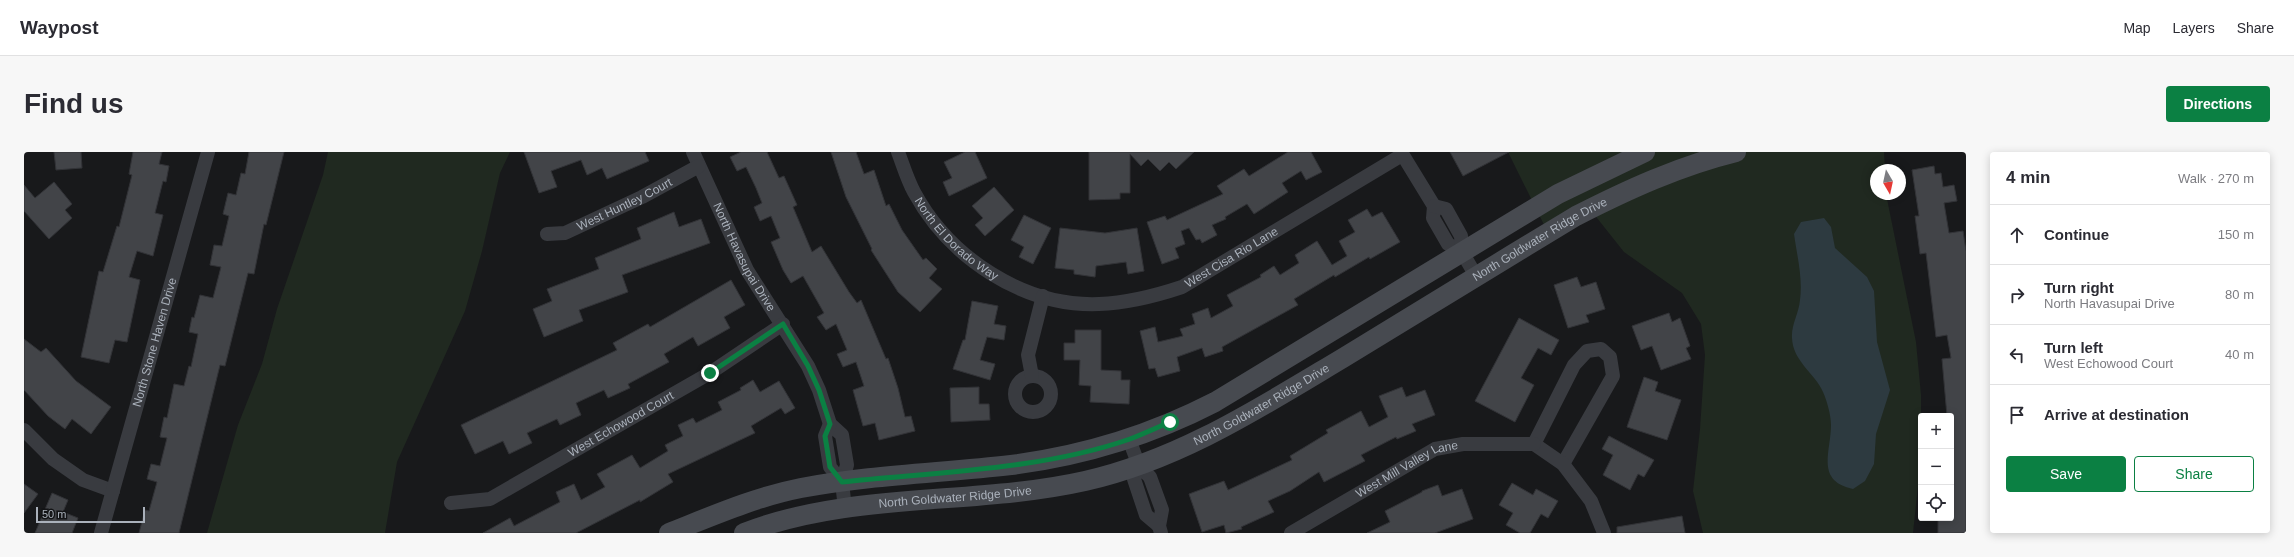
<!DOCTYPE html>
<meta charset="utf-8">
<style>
body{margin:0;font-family:Helvetica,sans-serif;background:#f7f7f7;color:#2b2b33}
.controls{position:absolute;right:12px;bottom:12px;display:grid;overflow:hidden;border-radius:4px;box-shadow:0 2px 10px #0003}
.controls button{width:36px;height:36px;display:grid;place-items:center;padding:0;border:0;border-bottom:1px solid #e1e1e2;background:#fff;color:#2b2b33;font:20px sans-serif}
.compass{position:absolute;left:1846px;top:12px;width:36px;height:36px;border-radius:50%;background:#fff;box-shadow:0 2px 10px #0003;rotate:171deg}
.scale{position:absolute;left:12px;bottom:10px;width:109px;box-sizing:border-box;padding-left:4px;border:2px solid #aab1bb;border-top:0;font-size:11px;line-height:14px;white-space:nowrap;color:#aab1bb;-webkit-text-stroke:3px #131416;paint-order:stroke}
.stop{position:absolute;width:12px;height:12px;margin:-9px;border:3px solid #0b8043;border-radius:50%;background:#fff}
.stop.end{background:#0b8043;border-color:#fff;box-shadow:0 1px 4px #0008}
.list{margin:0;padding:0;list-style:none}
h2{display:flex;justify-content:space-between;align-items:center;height:52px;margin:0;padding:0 16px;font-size:17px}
h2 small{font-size:13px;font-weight:400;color:#7c7c81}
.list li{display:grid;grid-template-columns:26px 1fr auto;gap:12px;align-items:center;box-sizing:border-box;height:60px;padding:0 16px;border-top:1px solid #e1e1e2}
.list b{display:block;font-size:15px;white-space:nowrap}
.list p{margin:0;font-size:13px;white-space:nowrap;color:#7c7c81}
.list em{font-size:13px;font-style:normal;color:#7c7c81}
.actions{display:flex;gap:8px;padding:12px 16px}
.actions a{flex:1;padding:9px 0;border:1px solid #0b8043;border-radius:4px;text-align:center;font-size:14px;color:#0b8043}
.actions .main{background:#0b8043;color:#fff}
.icon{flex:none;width:22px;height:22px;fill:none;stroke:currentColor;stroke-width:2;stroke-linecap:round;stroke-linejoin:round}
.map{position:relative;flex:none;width:1942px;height:381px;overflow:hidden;border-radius:4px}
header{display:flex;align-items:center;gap:24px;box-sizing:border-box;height:56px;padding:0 20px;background:#fff;border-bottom:1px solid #e1e1e2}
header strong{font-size:19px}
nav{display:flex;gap:22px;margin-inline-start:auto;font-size:14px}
.intro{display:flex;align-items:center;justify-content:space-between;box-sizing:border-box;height:96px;padding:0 24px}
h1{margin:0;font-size:28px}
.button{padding:10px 18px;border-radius:4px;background:#0b8043;color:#fff;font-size:14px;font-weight:700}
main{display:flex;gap:24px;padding:0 24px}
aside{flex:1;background:#fff;border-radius:4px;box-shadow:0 2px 10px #0003}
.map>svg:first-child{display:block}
</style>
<header>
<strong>Waypost</strong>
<nav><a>Map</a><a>Layers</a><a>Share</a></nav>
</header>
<div class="intro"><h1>Find us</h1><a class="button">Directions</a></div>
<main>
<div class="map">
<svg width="1942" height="381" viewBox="0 0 1942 381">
<rect width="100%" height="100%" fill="#18191b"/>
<g fill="#202920">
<polygon points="304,0 486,0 476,21 458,99 441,159 373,310 361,381 183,381 214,273 238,212 253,157 299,23"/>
<polygon points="1484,0 1860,0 1861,18 1852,18 1852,42 1862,42 1892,190 1897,243 1897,305 1889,381 1679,381 1669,339 1676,277 1681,203 1677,172 1658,141 1600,100 1569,61 1528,89"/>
</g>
<path fill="#2d3a40" d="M1800,66L1807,75L1811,96L1843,125L1850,139L1853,190L1866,238L1852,282L1850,312L1841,329L1829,337C1791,329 1807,300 1807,273C1807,263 1803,249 1799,240C1791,221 1769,210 1768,186C1767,173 1775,161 1776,148C1779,126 1773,104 1770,82L1777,70Z"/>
<g fill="#424448" stroke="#323337">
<polygon points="30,0 57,0 58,16 32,18"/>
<polygon points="109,0 138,0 135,12 145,14 142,30 139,29 131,61 139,63 129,104 113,99 105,125 116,128 103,190 91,188 85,211 57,205 75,119 79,120 93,74 95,75 108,23 105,22"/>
<polygon points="225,0 260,0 242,73 240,72 230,122 224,121 201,214 196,213 155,381 115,381 121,358 125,359 133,330 123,327 127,312 136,314 143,286 136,285 140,265 143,266 150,232 160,234 165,214 167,215 174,182 165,180 168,165 170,166 176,143 189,146 197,115 186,113 190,93 198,94 205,64 199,62 204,41 212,43 217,21 221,22"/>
<polygon points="500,0 621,0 625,9 583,27 578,16 563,23 557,8 527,19 533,35 515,41"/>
<polygon points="717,0 743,0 755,26 760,24 773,53 769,55 788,100 797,94 825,140 833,151 837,148 862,207 864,206 874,236 881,265 887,264 891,279 855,288 851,271 839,274 829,238 840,234 832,210 819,215 813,202 823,198 812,172 802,178 793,165 800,161 779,124 767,131 759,118 747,90 756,86 747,64 736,69 730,55 738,51 732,36 722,15 713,19 706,5"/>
<polygon points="807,0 832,0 840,22 850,18 862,54 865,52 878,78 899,108 902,106 913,117 905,126 918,137 896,160 874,140 847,98 848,97 822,45"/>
<polygon points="941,0 951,0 963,26 925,44 919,30 928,26 920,10"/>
<polygon points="1065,0 1170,0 1152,17 1145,10 1136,19 1124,7 1117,14 1106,2 1106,41 1096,41 1096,47 1065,48"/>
<polygon points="1264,0 1287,0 1298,20 1282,28 1277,19 1258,31 1264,40 1230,62 1223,52 1201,65 1202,67 1188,73 1193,83 1178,91 1176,87 1172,88 1165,76 1157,79 1161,92 1151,96 1155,106 1138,112 1123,70 1141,64 1143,68 1199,42 1193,34 1220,17 1225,24"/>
<polygon points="1426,0 1485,0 1439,24"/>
<polygon points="1910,14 1911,22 1917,21 1919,35 1930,33 1933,49 1920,51 1925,81 1939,79 1942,99 1942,381 1914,381 1914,366 1927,366 1929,277 1927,277 1927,264 1923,264 1918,207 1927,206 1923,183 1912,185 1902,101 1896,102 1891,64 1895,64 1888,18"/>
<polygon points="30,30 48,52 41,58 48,66 25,87 0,59 0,33 11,46"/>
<polygon points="970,35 990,58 961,84 951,73 959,66 948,54"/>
<polygon points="1343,57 1348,65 1358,60 1376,90 1346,107 1345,105 1311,125 1310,123 1270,147 1274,153 1198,195 1199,199 1181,205 1178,196 1153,205 1156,219 1134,225 1131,216 1125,217 1116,179 1131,175 1134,190 1159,184 1156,177 1171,172 1168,162 1184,156 1187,166 1209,154 1203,143 1237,125 1236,123 1250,114 1256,123 1275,111 1271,103 1293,89 1308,113 1323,104 1315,89 1331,80 1324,68"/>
<polygon points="650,60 655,75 677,67 686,91 598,123 604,140 555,158 559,169 520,185 509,157 528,149 523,137 575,117 571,106 617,87 613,76"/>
<polygon points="1000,63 1027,76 1009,112 995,105 1000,95 987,88"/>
<polygon points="1036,76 1081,81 1113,76 1120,119 1104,122 1102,110 1072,114 1071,125 1050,122 1050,118 1031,116"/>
<polygon points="1553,125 1557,135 1572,130 1581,157 1562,163 1565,170 1544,176 1530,133"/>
<polygon points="707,128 721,153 700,165 706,176 674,194 669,185 640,202 645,210 604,232 606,236 584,246 580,238 552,251 557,263 536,273 533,267 503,281 508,291 485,302 479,289 451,302 437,273 593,198 589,191 624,172 626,175"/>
<polygon points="948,149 974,154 970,172 982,174 980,188 963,185 956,208 971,212 966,228 929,217 939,188 941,188"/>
<polygon points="1645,161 1648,170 1656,166 1666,194 1662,196 1667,207 1637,218 1628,194 1617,198 1608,174"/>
<polygon points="1495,166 1535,188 1527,203 1514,196 1497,226 1510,233 1491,270 1451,249"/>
<polygon points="1051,178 1077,178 1077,218 1097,219 1097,228 1106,228 1105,252 1066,250 1067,234 1055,233 1056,208 1040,208 1040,191 1051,191"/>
<polygon points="0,187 17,200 22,196 52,229 87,255 67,282 48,267 41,277 24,264 0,238"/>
<polygon points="1620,225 1634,230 1631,239 1657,248 1643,288 1603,275"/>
<polygon points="729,228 736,240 755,229 771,256 761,262 757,256 727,274 731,281 644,322 649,330 616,350 616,348 552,381 459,381 486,366 490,374 536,350 532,340 550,332 557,348 581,335 573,322 608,303 616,316 644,299 641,293 659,284 654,273 669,266 672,271 698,258 694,250 717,238 716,236"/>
<polygon points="955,235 955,252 965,252 966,268 927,270 926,236"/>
<polygon points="1378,235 1382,245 1401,238 1411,263 1388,272 1392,279 1373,287 1372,285 1337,303 1341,309 1300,330 1295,320 1266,339 1244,349 1250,360 1217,375 1218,377 1202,381 1200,373 1178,380 1165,342 1200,329 1204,338 1268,308 1266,304 1304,281 1302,278 1337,259 1345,275 1364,265 1355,244"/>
<polygon points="1585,284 1630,308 1620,325 1614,322 1606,338 1579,323 1589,303 1578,297"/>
<polygon points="1488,331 1509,343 1512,337 1534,349 1524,366 1517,362 1506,381 1496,381 1482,373 1489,361 1475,353"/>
<polygon points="0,332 14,342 0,361"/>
<polygon points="1414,333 1418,344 1438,337 1449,367 1411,381 1343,381 1366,370 1361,359 1398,340 1398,339"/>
<polygon points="28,341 44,348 39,360 54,366 48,381 11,381"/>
<polygon points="1658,364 1661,381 1593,381 1593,375"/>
</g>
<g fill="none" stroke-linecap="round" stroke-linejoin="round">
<g stroke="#393b40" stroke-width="14">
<path id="s1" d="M669,0L723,118L784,214L795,238L806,272L818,283L823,313L818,330L821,357"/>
<path id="s2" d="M874,0C879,13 883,27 890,40C925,105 999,155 1075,152C1104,151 1131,144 1158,135L1378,3"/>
<polyline points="1377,0 1410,54 1409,66 1424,92 1438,100"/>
<polyline points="1410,54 1422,57 1437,84 1438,100 1452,124"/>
<path id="s3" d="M523,82L541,81L618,45L675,14"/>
<circle cx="1009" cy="242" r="18"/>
<polyline points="1008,224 1004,203 1019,144"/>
<polyline points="806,272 801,284 806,315 818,330"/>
<polyline points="0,278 29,307 59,328 89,339"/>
<polyline points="1105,287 1115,314 1126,325 1138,358 1135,374 1137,381"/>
<polyline points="1510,292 1550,213 1563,199 1577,197 1586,205 1589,224 1539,312"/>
<polyline points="1510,292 1539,312 1567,349 1580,381"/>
<polyline points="1115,314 1110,327 1122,363 1135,374"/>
<path id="s4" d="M427,351L466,347L686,221L759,172"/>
<path id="s5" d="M77,381L184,0"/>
<path id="s6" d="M1267,381L1411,297L1439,292H1510"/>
</g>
<g stroke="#474a50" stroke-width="20">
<path d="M645,381C688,364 731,345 777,336C846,323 917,321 987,313C1058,304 1127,283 1191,250L1534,42L1621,0"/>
<path id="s7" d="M720,381C828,339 950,354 1061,329C1155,308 1237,255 1319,206C1396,159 1474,111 1552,64C1603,38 1655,14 1712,0"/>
</g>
</g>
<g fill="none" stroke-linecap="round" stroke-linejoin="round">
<path stroke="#0b8043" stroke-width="5" d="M686,221L759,172L784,214L795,238L806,272L801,284L806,315L818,330C912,320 1017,318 1106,287C1119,282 1132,276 1146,270"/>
</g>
<g text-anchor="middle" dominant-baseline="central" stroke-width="3.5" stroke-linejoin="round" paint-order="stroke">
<g font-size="12" fill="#aab1bb" stroke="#131416">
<text stroke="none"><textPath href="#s3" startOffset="84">West Huntley Court</textPath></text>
<text stroke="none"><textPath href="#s2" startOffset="107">North El Dorado Way</textPath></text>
<text stroke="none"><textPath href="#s7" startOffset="863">North Goldwater Ridge Drive</textPath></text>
<text stroke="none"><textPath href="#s1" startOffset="117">North Havasupai Drive</textPath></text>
<text stroke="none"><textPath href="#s2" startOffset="413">West Cisa Rio Lane</textPath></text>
<text stroke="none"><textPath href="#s5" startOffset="198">North Stone Haven Drive</textPath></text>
<text stroke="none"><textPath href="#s7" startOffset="539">North Goldwater Ridge Drive</textPath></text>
<text stroke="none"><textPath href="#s4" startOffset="190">West Echowood Court</textPath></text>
<text stroke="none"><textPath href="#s6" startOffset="133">West Mill Valley Lane</textPath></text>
<text stroke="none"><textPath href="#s7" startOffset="215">North Goldwater Ridge Drive</textPath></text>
</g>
</g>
</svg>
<div class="controls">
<button>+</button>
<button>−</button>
<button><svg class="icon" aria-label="locate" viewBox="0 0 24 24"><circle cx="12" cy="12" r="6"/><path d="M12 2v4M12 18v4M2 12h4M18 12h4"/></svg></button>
</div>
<svg class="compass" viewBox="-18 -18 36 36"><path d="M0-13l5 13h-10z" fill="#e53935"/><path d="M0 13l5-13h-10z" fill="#7c7c81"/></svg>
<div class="scale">50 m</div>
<div class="stop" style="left:1146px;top:270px"></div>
<div class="stop end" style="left:686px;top:221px"></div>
</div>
<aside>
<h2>4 min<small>Walk · 270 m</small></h2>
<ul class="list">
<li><svg class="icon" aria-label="ahead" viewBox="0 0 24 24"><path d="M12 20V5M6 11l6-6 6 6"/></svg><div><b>Continue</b></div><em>150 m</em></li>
<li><svg class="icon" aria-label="right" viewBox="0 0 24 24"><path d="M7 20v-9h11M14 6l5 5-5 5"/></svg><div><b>Turn right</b><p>North Havasupai Drive</p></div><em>80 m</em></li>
<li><svg class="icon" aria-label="left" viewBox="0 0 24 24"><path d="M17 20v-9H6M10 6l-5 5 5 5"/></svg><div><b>Turn left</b><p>West Echowood Court</p></div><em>40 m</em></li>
<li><svg class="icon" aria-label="arrive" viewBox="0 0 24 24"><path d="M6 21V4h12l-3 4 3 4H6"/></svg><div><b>Arrive at destination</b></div></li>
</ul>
<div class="actions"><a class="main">Save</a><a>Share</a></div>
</aside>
</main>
